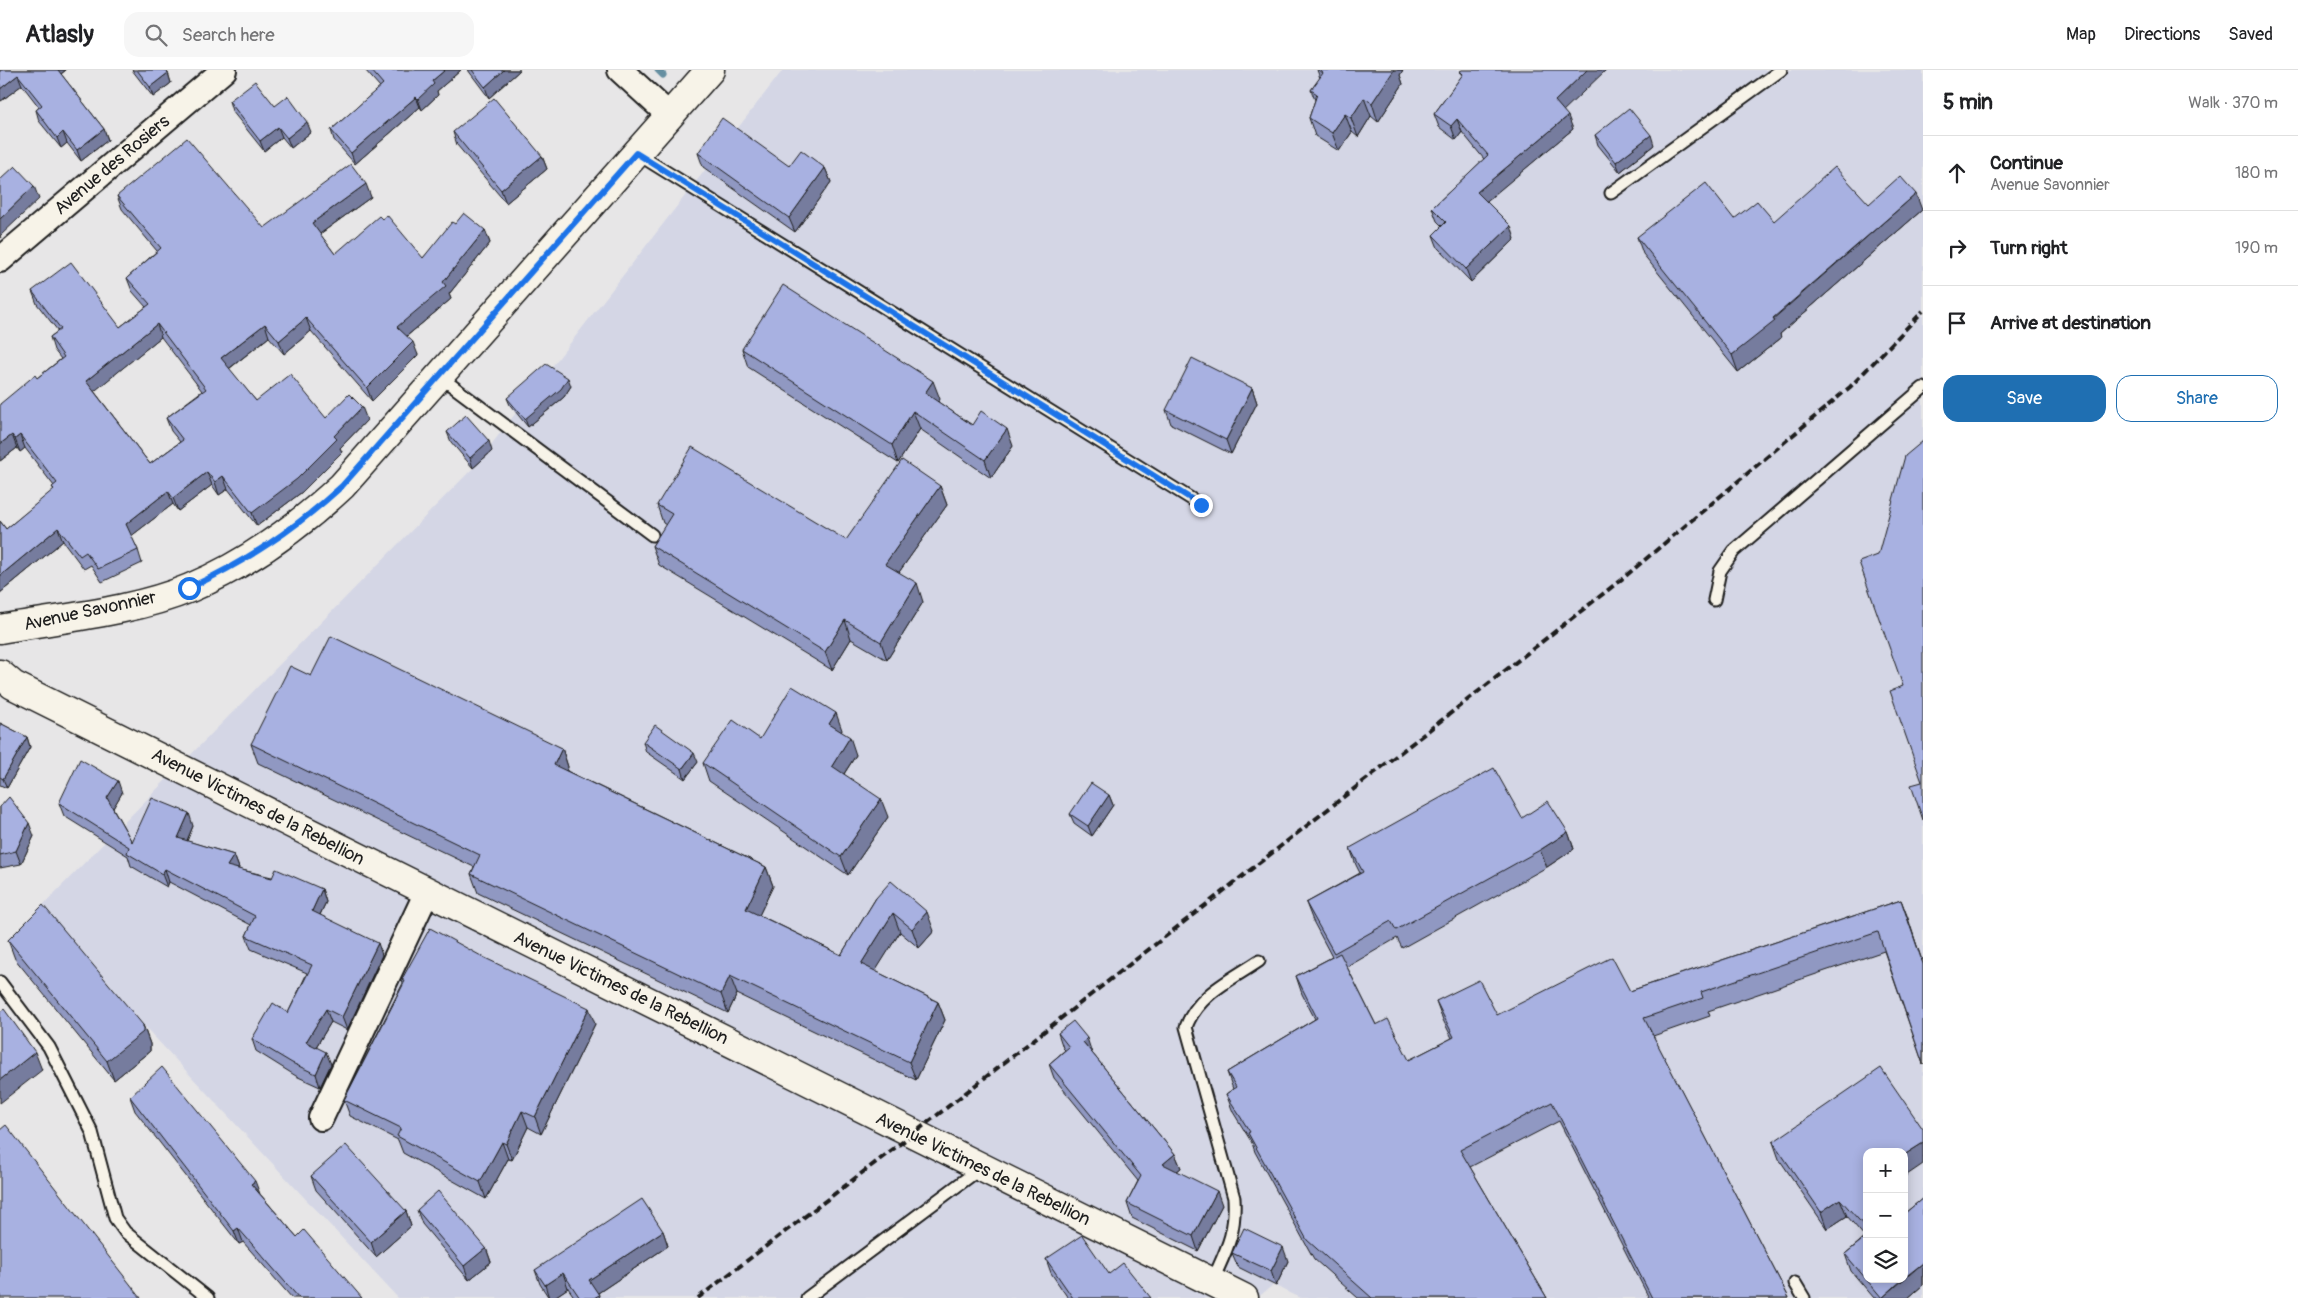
<!DOCTYPE html>
<meta charset="utf-8">
<style>
body{margin:0;font-family:Pangolin,sans-serif;background:#f6f6f6;color:#202124}
.controls{position:absolute;right:15px;bottom:15px;display:grid;overflow:hidden;border-radius:10px;box-shadow:0 2px 12px #0003}
.controls button{width:45px;height:45px;display:grid;place-items:center;padding:0;border:0;border-bottom:1px solid #e0e0e0;background:#fff;color:#202124;font:25px sans-serif}
.stop{position:absolute;width:15px;height:15px;margin:-11px;border:4px solid #1a73e8;border-radius:50%;background:#fff}
.stop.end{background:#1a73e8;border-color:#fff;box-shadow:0 1px 5px #0008}
.list{margin:0;padding:0;list-style:none}
h2{display:flex;justify-content:space-between;align-items:center;height:65px;margin:0;padding:0 20px;font-size:21px}
h2 small{font-size:16px;font-weight:400;color:#757577}
.list li{display:grid;grid-template-columns:32px 1fr auto;gap:15px;align-items:center;box-sizing:border-box;height:75px;padding:0 20px;border-top:1px solid #e0e0e0}
.list b{display:block;font-size:19px;white-space:nowrap}
.list p{margin:0;font-size:16px;white-space:nowrap;color:#757577}
.list em{font-size:16px;font-style:normal;color:#757577}
.actions{display:flex;gap:10px;padding:15px 20px}
.actions a{flex:1;padding:11px 0;border:1px solid #1f6fb2;border-radius:15px;text-align:center;font-size:18px;color:#1f6fb2}
.actions .main{background:#1f6fb2;color:#fff}
.icon{flex:none;width:28px;height:28px;fill:none;stroke:currentColor;stroke-width:2;stroke-linecap:round;stroke-linejoin:round}
.map{position:relative;flex:none;width:1923px;height:1228px;overflow:hidden}
header{display:flex;align-items:center;gap:30px;box-sizing:border-box;height:70px;padding:0 25px;background:#fff;border-bottom:1px solid #e0e0e0}
header strong{font-size:24px}
nav{display:flex;gap:28px;margin-inline-start:auto;font-size:18px}
.search{width:350px;height:45px;background:#f6f6f6;display:flex;align-items:center;gap:12px;box-sizing:border-box;padding:0 18px;border-radius:15px;color:#757577;font-size:19px}
main{display:flex}
aside{flex:1;background:#fff}
.map>svg:first-child{display:block}
</style>
<header>
<strong>Atlasly</strong>
<div class="search"><svg class="icon" aria-label="search" viewBox="0 0 24 24"><circle cx="10" cy="10" r="6"/><path d="M15 15l6 6"/></svg>Search here</div>
<nav><a>Map</a><a>Directions</a><a>Saved</a></nav>
</header>
<main>
<div class="map">
<svg width="1923" height="1228" viewBox="0 0 1923 1228">
<rect width="100%" height="100%" fill="#e7e6e7"/>
<filter id="ink" filterUnits="userSpaceOnUse"><feTurbulence type="fractalNoise" baseFrequency=".02" numOctaves="2"/><feDisplacementMap in="SourceGraphic" scale="10" xChannelSelector="R" yChannelSelector="G"/><feConvolveMatrix kernelMatrix="1 2 1 2 8 2 1 2 1" color-interpolation-filters="sRGB"/></filter>
<g filter="url(#ink)">
<path fill="#d4d6e5" fill-rule="evenodd" d="M783,0H1923V1228H1301L1273,1215L1257,1228H398L37,841L473,398ZM1867,1082H1904V1209H1867Z"/>
<g fill="none" stroke-linecap="round" stroke-linejoin="round">
<polyline stroke="#668fa1" stroke-width="7" points="658,0 663,5"/>
<g stroke="#1c1c1c" stroke-width="15">
<g id="service">
<polyline points="636,83 1201,435"/>
<polyline points="1611,123 1781,0"/>
<polyline points="439,306 652,465"/>
<polyline points="1714,530 1720,501 1734,481 1923,318"/>
<polyline points="0,912 49,977 92,1062 115,1148 125,1162 208,1228"/>
<path d="M1212,1212C1226,1180 1236,1165 1234,1128L1186,957C1198,924 1231,910 1259,891"/>
<polyline points="1795,1213 1804,1228"/>
<polyline points="807,1228 981,1098"/>
</g>
</g>
<g stroke="#1c1c1c" stroke-width="28">
<g id="minor">
<polyline points="620,0 669,45"/>
<polyline points="0,190 224,0"/>
<polyline points="321,1048 427,822"/>
</g>
</g>
<g stroke="#1c1c1c" stroke-width="31">
<g id="tertiary">
<path d="M0,559C61,548 133,542 190,518C247,494 297,458 342,416L710,0"/>
<polyline points="0,604 13,615 1244,1228"/>
</g>
</g>
<use href="#service" stroke="#f7f3e8" stroke-width="11"/>
<use href="#minor" stroke="#f7f3e8" stroke-width="24"/>
<use href="#tertiary" stroke="#f7f3e8" stroke-width="28"/>
<polyline stroke="#1c1c1c" stroke-width="4" stroke-dasharray="8 4" stroke-linecap="butt" points="698,1228 913,1064 1622,509 1850,317 1923,241"/>
</g>
<g fill="#9098c2" stroke="#1c1c1c" fill-rule="evenodd">
<polygon points="0,0 66,0 61,4 104,59 108,70 81,91 67,73 61,78 39,51 36,40 39,37 22,15 1,31 0,30"/>
<polygon points="132,0 165,0 168,3 171,13 153,27"/>
<polygon points="365,0 461,0 437,21 438,25 422,40 420,37 355,94 334,70 331,60 380,17"/>
<polygon points="468,0 520,0 489,28"/>
<polygon points="1317,0 1403,0 1400,5 1403,14 1378,52 1371,46 1358,67 1352,62 1339,81 1315,66 1309,48 1315,30 1311,20 1320,8"/>
<polygon points="1460,1 1563,40 1573,59 1486,131 1515,169 1471,212 1438,178 1433,165 1442,156 1437,151 1432,138 1484,89 1462,62 1456,70 1439,57 1434,44 1462,6"/>
<polygon points="229,31 275,36 311,62 291,78 282,67 264,81 232,41"/>
<polygon points="453,62 542,86 547,99 506,133 457,75"/>
<polygon points="1595,65 1654,75 1620,102 1598,75"/>
<polygon points="698,83 789,96 825,98 831,112 795,162 703,97"/>
<path d="M117,126L264,158L371,127L320,164L335,184L423,188L455,154L485,160L490,173L449,224L451,229L407,266L418,285L372,331L311,261L284,284L269,267L229,299L256,331L326,348L367,350L340,378L342,382L302,422L257,456L228,419L219,425L212,415L178,441L173,434L131,466L138,480L142,493L102,512L91,495L84,499L63,471L0,523V451L6,459L54,420L52,417L54,416L25,378L20,382L17,378L0,391L37,308L61,289L54,280L50,267L58,261L37,234L32,221L120,257L146,237L132,221L127,208L157,181L122,139ZM161,267L202,321L166,348L171,361L180,372L150,394L94,321Z"/>
<polygon points="1869,134 1922,140 1780,264 1781,268 1738,302 1643,184 1637,167 1734,149 1774,151"/>
<polygon points="742,279 940,329 938,332 972,355 1013,376 991,408 920,359 898,393 748,297"/>
<polygon points="571,316 564,327 528,357 510,335 507,328"/>
<polygon points="1252,318 1257,333 1231,384 1171,354 1166,340"/>
<polygon points="447,362 492,381 473,398 451,372"/>
<polygon points="940,416 947,435 899,502 923,532 887,590 851,569 832,600 659,495 652,476 666,455 663,453 657,435 846,470"/>
<polygon points="311,606 562,678 568,697 567,701 766,797 773,816 759,845 841,885 876,828 934,861 919,878 900,862 875,901 938,932 945,950 916,1010 737,924 728,943 478,823 471,804 474,797 258,693 251,674"/>
<polygon points="0,653 27,667 30,677 7,718 0,715"/>
<polygon points="842,660 841,662 856,685 844,704 888,747 848,805 709,711 703,693 760,669"/>
<polygon points="643,672 698,692 685,709 646,682"/>
<polygon points="122,723 113,738 132,772 193,756 187,771 234,785 239,798 238,799 322,819 326,832 320,845 382,885 347,960 331,952 316,977 331,994 320,1017 296,1006 256,981 252,969 288,943 307,903 251,879 246,866 251,855 169,812 167,817 131,796 128,786 64,746 59,733"/>
<polygon points="1109,725 1113,735 1092,766 1074,753 1070,744"/>
<polygon points="0,737 34,766 21,794 0,798"/>
<polygon points="1522,748 1568,762 1574,779 1547,797 1402,878 1397,868 1347,897 1376,955 1409,990 1452,968 1443,950 1436,931 1497,945 1630,921 1901,830 1923,893 1923,994 1884,881 1708,941 1710,946 1653,966 1789,1228 1649,1228 1559,1051 1470,1097 1547,1228 1358,1228 1314,1189 1255,1082 1252,1073 1233,1042 1226,1024 1233,1019 1227,1002 1315,949 1302,924 1296,906 1332,887 1313,851 1306,833 1360,803 1356,795 1350,778"/>
<polygon points="8,870 143,955 150,974 150,981 114,1010 15,889"/>
<polygon points="402,909 595,954 541,1064 528,1057 512,1090 508,1089 486,1129 403,1083 398,1070 350,1046 344,1030 403,913"/>
<polygon points="1058,963 1092,983 1175,1084 1181,1098 1177,1101 1222,1135 1198,1181 1132,1148 1127,1133 1138,1111 1054,1008 1049,994 1065,980 1063,978"/>
<polygon points="130,1027 260,1124 297,1167 362,1228 292,1228 243,1172 239,1174 135,1041"/>
<polygon points="1773,1072 1867,1082 1867,1209 1905,1143 1923,1128 1923,1215 1908,1228 1874,1228 1851,1201 1845,1184 1865,1167 1847,1146 1827,1159 1779,1089"/>
<polygon points="311,1106 406,1141 411,1156 376,1187 316,1120"/>
<polygon points="417,1140 486,1178 491,1192 469,1210 422,1154"/>
<polygon points="663,1161 668,1176 598,1223 600,1228 575,1228 568,1218 553,1228 549,1228 540,1214 535,1200"/>
<polygon points="1232,1183 1288,1191 1276,1216 1238,1197"/>
<polygon points="1046,1189 1109,1204 1151,1228 1068,1228 1051,1203"/>
</g>
<g fill="#767c9e" stroke="#1c1c1c">
<polygon points="56,0 66,0 58,6"/>
<polygon points="445,0 461,0 437,21 438,25 422,40 418,29 432,11"/>
<polygon points="504,0 520,0 489,28 485,17"/>
<polygon points="1393,0 1403,0 1400,5 1403,14 1378,52 1372,33"/>
<polygon points="1587,0 1606,0 1560,44 1555,31"/>
<polygon points="168,3 171,13 153,27 150,17"/>
<polygon points="18,5 22,15 1,31 0,28 0,19"/>
<polygon points="416,27 420,37 355,94 351,83"/>
<polygon points="1364,28 1371,46 1358,67 1351,48"/>
<polygon points="1345,44 1352,62 1339,81 1332,63"/>
<polygon points="1568,46 1573,59 1482,135 1477,122"/>
<polygon points="1457,49 1462,62 1456,70 1451,56"/>
<polygon points="307,52 311,62 291,78 287,68"/>
<polygon points="278,57 282,67 264,81 260,71"/>
<polygon points="104,59 108,70 81,91 77,80"/>
<polygon points="63,62 67,73 61,78 57,68"/>
<polygon points="1651,65 1654,75 1620,102 1616,92"/>
<polygon points="542,86 547,99 506,133 501,120"/>
<polygon points="825,98 831,112 795,162 789,148"/>
<polygon points="366,114 371,127 317,166 312,153"/>
<polygon points="34,116 39,129 0,166 1,168 0,169 0,149"/>
<polygon points="1916,124 1922,140 1780,264 1781,268 1738,302 1732,285"/>
<polygon points="1511,156 1515,169 1471,212 1466,199"/>
<polygon points="485,160 490,173 449,224 451,229 402,270 397,257 443,212"/>
<polygon points="306,248 311,261 284,284 279,271"/>
<polygon points="157,254 161,267 91,324 86,311"/>
<polygon points="265,254 269,267 226,301 221,288"/>
<polygon points="413,272 418,285 372,331 367,318"/>
<polygon points="568,308 571,316 564,327 528,357 525,349"/>
<polygon points="933,311 940,329 932,341 925,323"/>
<polygon points="1252,318 1257,333 1231,384 1226,370"/>
<polygon points="362,337 367,350 340,378 342,382 302,422 257,456 252,443 334,366"/>
<polygon points="913,341 920,359 898,393 892,375"/>
<polygon points="1007,359 1013,376 991,408 985,390"/>
<polygon points="12,365 17,378 0,391 0,374"/>
<polygon points="20,365 25,378 20,382 15,369"/>
<polygon points="489,371 492,381 473,398 470,388"/>
<polygon points="207,402 212,415 178,441 173,428"/>
<polygon points="223,406 228,419 219,425 215,412"/>
<polygon points="940,416 947,435 892,512 885,494"/>
<polygon points="168,421 173,434 130,467 126,454"/>
<polygon points="58,458 63,471 0,523 0,506"/>
<polygon points="917,513 923,532 887,590 881,572"/>
<polygon points="845,550 851,569 832,600 825,582"/>
<polygon points="836,643 842,660 835,672 829,654"/>
<polygon points="27,667 30,677 7,718 3,709"/>
<polygon points="850,667 856,685 838,713 832,696"/>
<polygon points="562,678 568,697 560,713 554,695"/>
<polygon points="694,683 698,692 685,709 682,699"/>
<polygon points="118,711 122,723 112,740 107,728"/>
<polygon points="1109,725 1113,735 1092,766 1088,756"/>
<polygon points="881,729 888,747 848,805 841,787"/>
<polygon points="189,743 193,756 183,780 178,768"/>
<polygon points="29,753 34,766 21,794 16,781"/>
<polygon points="1568,762 1574,779 1547,797 1540,780"/>
<polygon points="234,785 239,798 232,809 227,796"/>
<polygon points="766,797 773,816 753,858 746,839"/>
<polygon points="165,799 169,812 167,817 162,804"/>
<polygon points="322,819 326,832 316,853 312,841"/>
<polygon points="1901,830 1908,848 1923,895"/>
<polygon points="927,842 934,861 919,878 912,859"/>
<polygon points="893,843 900,862 868,913 861,894"/>
<polygon points="378,873 382,885 347,960 342,947"/>
<polygon points="730,906 737,924 728,943 721,924"/>
<polygon points="938,932 945,950 916,1010 909,992"/>
<polygon points="589,938 595,954 541,1064 535,1047"/>
<polygon points="326,939 331,952 311,985 306,972"/>
<polygon points="143,955 150,974 150,981 114,1010 107,991"/>
<polygon points="1087,968 1092,983 1083,972"/>
<polygon points="35,982 42,1000 0,1033 0,1010"/>
<polygon points="326,982 331,994 320,1017 316,1004"/>
<polygon points="522,1041 528,1057 512,1090 506,1074"/>
<polygon points="502,1072 508,1089 486,1129 480,1112"/>
<polygon points="1923,1073 1923,1094 1904,1107 1904,1085"/>
<polygon points="1175,1084 1181,1098 1168,1108 1163,1094"/>
<polygon points="255,1111 260,1124 251,1114"/>
<polygon points="1217,1121 1222,1135 1198,1181 1193,1166"/>
<polygon points="1840,1129 1847,1146 1827,1159 1821,1142"/>
<polygon points="406,1141 411,1156 376,1187 371,1172"/>
<polygon points="238,1158 243,1172 239,1174 234,1161"/>
<polygon points="663,1161 668,1176 595,1225 589,1210"/>
<polygon points="1283,1177 1288,1191 1276,1216 1271,1201"/>
<polygon points="486,1178 491,1192 469,1210 464,1196"/>
<polygon points="1923,1193 1923,1215 1908,1228 1882,1228"/>
<polygon points="563,1203 568,1218 553,1228 549,1228 545,1215"/>
</g>
<g fill="#a8b1e1" stroke="#1c1c1c" fill-rule="evenodd">
<polygon points="0,0 58,0 104,59 77,80 63,62 57,68 36,40 42,35 18,5 0,19"/>
<polygon points="137,0 165,0 168,3 150,17"/>
<polygon points="371,0 445,0 432,11 434,14 418,29 416,27 351,83 331,60 383,14"/>
<polygon points="472,0 504,0 485,17"/>
<polygon points="1319,0 1394,0 1372,33 1364,28 1351,48 1345,44 1332,63 1309,48 1317,24 1311,20 1323,3"/>
<polygon points="1462,0 1587,0 1555,31 1568,46 1477,122 1511,156 1466,199 1433,165 1446,152 1432,138 1488,85 1457,49 1451,56 1434,44 1463,4 1460,1"/>
<polygon points="255,11 275,36 288,26 307,52 287,68 278,57 260,71 229,31"/>
<polygon points="494,28 542,86 501,120 453,62"/>
<polygon points="1629,38 1651,65 1616,92 1595,65"/>
<polygon points="722,48 789,96 801,80 825,98 789,148 698,83"/>
<path d="M187,68L264,158L351,94L366,114L312,153L335,184L379,146L382,149L387,145L423,188L452,152L455,154L464,143L485,160L443,212L446,216L397,257L413,272L367,318L306,248L279,271L265,254L221,288L256,331L290,304L326,348L349,324L362,337L334,366L337,369L297,409L252,443L223,406L215,412L207,402L173,428L168,421L126,454L138,480L98,499L86,482L80,486L58,458L0,506V451L6,459L54,419L52,417L57,413L20,365L15,369L12,365L0,374V334L35,305L37,308L64,287L50,267L61,259L32,221L71,192L120,257L150,234L127,208L161,178L117,126ZM157,254L206,319L166,348L183,370L150,394L86,311Z"/>
<polygon points="15,96 34,116 0,149 0,110"/>
<polygon points="1835,97 1869,134 1900,106 1916,124 1773,248 1775,251 1732,285 1637,167 1706,113 1734,149 1757,131 1774,151"/>
<polygon points="783,215 933,311 925,323 972,355 981,341 1007,359 985,390 913,341 892,375 742,279"/>
<polygon points="1192,288 1252,318 1226,370 1166,340"/>
<polygon points="546,294 568,308 561,319 525,349 507,328"/>
<polygon points="466,345 489,371 470,388 447,362"/>
<polygon points="1923,371 1923,750 1911,715 1922,712 1890,621 1903,616 1859,492 1878,485 1905,386"/>
<polygon points="692,377 846,470 902,390 940,416 885,494 917,513 881,572 845,550 825,582 652,476 672,444 657,435"/>
<polygon points="331,566 562,678 554,695 766,797 746,839 841,885 876,828 891,811 927,842 912,859 893,843 861,894 938,932 909,992 730,906 721,924 471,804 480,785 251,674 290,596 311,606"/>
<polygon points="792,616 836,643 829,654 850,667 832,696 881,729 841,787 703,693 733,650 760,669"/>
<polygon points="0,653 27,667 3,709 0,707"/>
<polygon points="655,655 694,683 682,699 643,672"/>
<polygon points="80,689 118,711 107,728 132,772 152,728 189,743 178,768 234,785 227,796 272,808 276,799 322,819 312,841 378,873 342,947 326,939 306,972 326,982 316,1004 292,993 252,969 273,933 288,943 312,895 246,866 255,846 165,799 162,804 127,783 129,777 59,733"/>
<polygon points="1494,698 1522,748 1548,731 1568,762 1540,780 1396,860 1391,851 1334,883 1306,833 1363,802 1350,778"/>
<polygon points="1091,713 1109,725 1088,756 1070,744"/>
<polygon points="9,727 29,753 16,781 0,785 0,737"/>
<polygon points="1901,830 1923,894 1923,994 1878,862 1701,922 1703,928 1644,948 1789,1228 1652,1228 1552,1032 1460,1080 1547,1228 1372,1228 1307,1170 1248,1063 1250,1062 1226,1024 1236,1017 1227,1002 1317,948 1296,906 1340,883 1376,955 1388,949 1409,990 1454,967 1436,931 1479,910 1497,945 1612,887 1630,921"/>
<polygon points="43,835 143,955 143,962 107,991 8,870"/>
<polygon points="430,858 483,887 589,938 535,1047 522,1041 506,1074 502,1072 480,1112 397,1066 401,1058 344,1030 405,911 402,909"/>
<polygon points="4,939 35,982 0,1010 0,942"/>
<polygon points="1073,951 1087,968 1083,972 1175,1084 1163,1094 1217,1121 1193,1166 1127,1133 1141,1106 1049,994 1069,977 1058,963"/>
<polygon points="162,997 255,1111 251,1114 297,1167 304,1160 362,1228 299,1228 238,1158 234,1161 130,1027"/>
<polygon points="1881,998 1923,1059 1923,1073 1904,1085 1904,1082 1867,1082 1867,1159 1840,1129 1821,1142 1773,1072"/>
<polygon points="6,1055 141,1228 0,1228 0,1060"/>
<polygon points="346,1075 406,1141 371,1172 311,1106"/>
<polygon points="438,1121 486,1178 464,1196 417,1140"/>
<polygon points="1923,1128 1923,1193 1904,1208 1904,1143 1905,1143"/>
<polygon points="642,1129 663,1161 589,1210 599,1225 594,1228 580,1228 563,1203 545,1215 535,1200"/>
<polygon points="1244,1158 1283,1177 1271,1201 1232,1183"/>
<polygon points="1082,1165 1109,1204 1123,1193 1151,1228 1073,1228 1046,1189"/>
<polygon points="1867,1166 1867,1209 1903,1209 1882,1228 1845,1184"/>
</g>
</g>
<g fill="none" stroke-linecap="round" stroke-linejoin="round" filter="url(#ink)">
<path stroke="#1a73e8" stroke-width="6" d="M189,518C247,491 294,460 342,416L636,83L1201,435"/>
</g>
<g text-anchor="middle" dominant-baseline="central" stroke-width="4" stroke-linejoin="round" paint-order="stroke">
<g font-size="18" fill="#1c1c1c" stroke="#f7f3e8">
<text transform="translate(112 95) rotate(-40)">Avenue des Rosiers</text>
<text transform="translate(90 541) rotate(-12)">Avenue Savonnier</text>
<text transform="translate(258 737) rotate(27)">Avenue Victimes de la Rebellion</text>
<text transform="translate(621 918) rotate(26)">Avenue Victimes de la Rebellion</text>
<text transform="translate(983 1099) rotate(26)">Avenue Victimes de la Rebellion</text>
</g>
</g>
</svg>
<div class="controls">
<button>+</button>
<button>−</button>
<button><svg class="icon" aria-label="layers" viewBox="0 0 24 24"><path d="M12 4l9 5-9 5-9-5zM3 14l9 5 9-5"/></svg></button>
</div>
<div class="stop" style="left:189px;top:518px"></div>
<div class="stop end" style="left:1201px;top:435px"></div>
</div>
<aside>
<h2>5 min<small>Walk · 370 m</small></h2>
<ul class="list">
<li><svg class="icon" aria-label="ahead" viewBox="0 0 24 24"><path d="M12 20V5M6 11l6-6 6 6"/></svg><div><b>Continue</b><p>Avenue Savonnier</p></div><em>180 m</em></li>
<li><svg class="icon" aria-label="right" viewBox="0 0 24 24"><path d="M7 20v-9h11M14 6l5 5-5 5"/></svg><div><b>Turn right</b></div><em>190 m</em></li>
<li><svg class="icon" aria-label="arrive" viewBox="0 0 24 24"><path d="M6 21V4h12l-3 4 3 4H6"/></svg><div><b>Arrive at destination</b></div></li>
</ul>
<div class="actions"><a class="main">Save</a><a>Share</a></div>
</aside>
</main>
